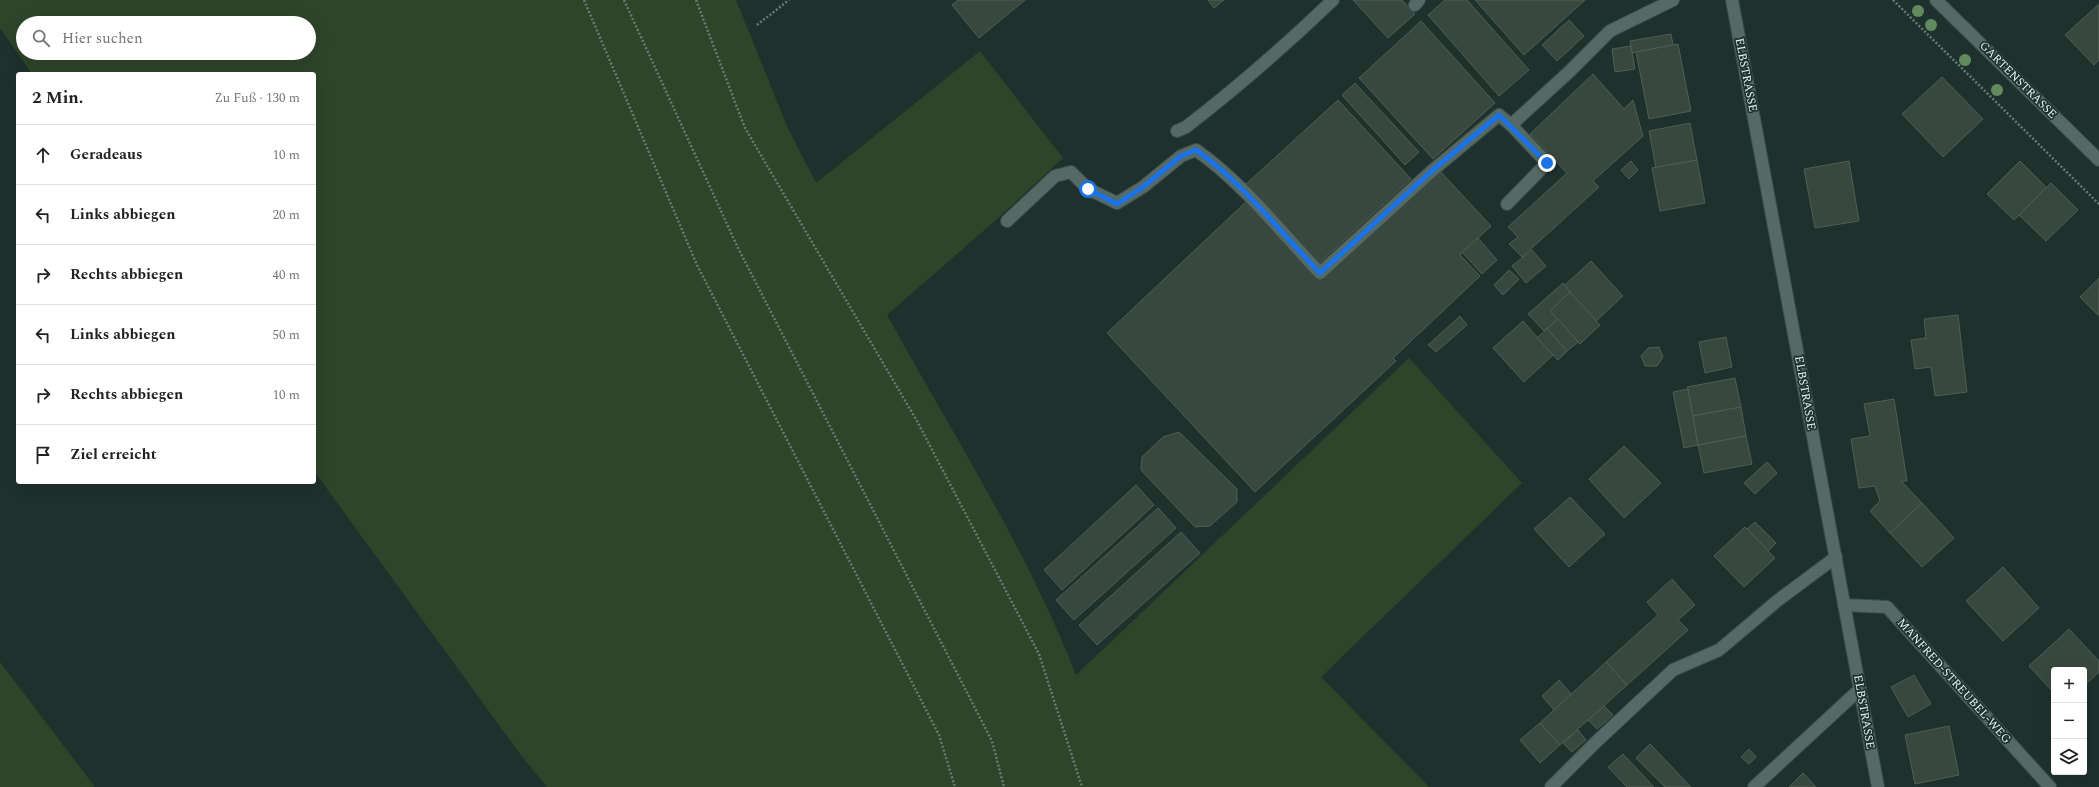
<!DOCTYPE html>
<html lang="de">
<meta charset="utf-8">
<style>
body{margin:0;font-family:Spectral,serif;background:#f6f6f6;color:#222}
.controls{position:absolute;right:12px;bottom:12px;display:grid;overflow:hidden;border-radius:4px;box-shadow:0 4px 16px #0002}
.controls button{width:36px;height:36px;display:grid;place-items:center;padding:0;border:0;border-bottom:1px solid #e0e0e0;background:#fff;color:#222;font:20px sans-serif}
.stop{position:absolute;width:12px;height:12px;margin:-9px;border:3px solid #1a73e8;border-radius:50%;background:#fff}
.stop.end{background:#1a73e8;border-color:#fff;box-shadow:0 1px 4px #0008}
.list{margin:0;padding:0;list-style:none}
h2{display:flex;justify-content:space-between;align-items:center;height:52px;margin:0;padding:0 16px;font-size:17px}
h2 small{font-size:13px;font-weight:400;color:#767676}
.list li{display:grid;grid-template-columns:26px 1fr auto;gap:12px;align-items:center;box-sizing:border-box;height:60px;padding:0 16px;border-top:1px solid #e0e0e0}
.list b{display:block;font-size:15px;white-space:nowrap}
.list em{font-size:13px;font-style:normal;color:#767676}
.icon{flex:none;width:22px;height:22px;fill:none;stroke:currentColor;stroke-width:2;stroke-linecap:round;stroke-linejoin:round}
.map{position:relative;flex:none;width:2099px;height:787px;overflow:hidden}
.search{position:absolute;background:#fff;box-shadow:0 4px 16px #0002;left:16px;top:16px;width:300px;height:44px;display:flex;align-items:center;gap:10px;box-sizing:border-box;padding:0 14px;border-radius:22px;color:#767676;font-size:15px}
.panel{position:absolute;background:#fff;box-shadow:0 4px 16px #0002;left:16px;top:72px;width:300px;height:412px;border-radius:4px}
.map>svg:first-child{display:block}
</style>
<div class="map">
<svg width="2099" height="787" viewBox="0 0 2099 787">
<rect width="100%" height="100%" fill="#1f312d"/>
<g fill="#2e4529" fill-rule="evenodd">
<path d="M0,0H736L787,126L816,183L980,51L1063,158L996,220L887,315C952,433 1027,549 1076,675L1409,358L1522,483L1321,677L1429,787H547L520,754L314,471V74H32L0,28ZM23,23H309V53H23Z"/>
<polygon points="0,662 95,787 0,787"/>
</g>
<g fill="#39483f" stroke="#4e5e54">
<polygon points="958,0 1025,0 979,38 952,5"/>
<polygon points="1208,0 1224,0 1214,8"/>
<polygon points="1353,0 1402,0 1415,14 1388,38"/>
<polygon points="1445,0 1467,0 1529,70 1499,96 1428,15"/>
<polygon points="1475,0 1585,0 1524,55"/>
<polygon points="2099,4 2099,60 2094,65 2065,35"/>
<polygon points="1569,20 1584,36 1557,61 1542,45"/>
<polygon points="1421,21 1495,103 1433,159 1359,78"/>
<polygon points="1671,34 1673,45 1632,53 1630,41"/>
<polygon points="1678,44 1691,111 1649,119 1636,52"/>
<polygon points="1631,46 1635,69 1615,72 1612,49"/>
<polygon points="1593,74 1624,109 1633,100 1643,136 1593,181 1599,187 1522,257 1509,244 1518,237 1508,227 1567,173 1530,134"/>
<polygon points="1942,77 1983,119 1943,157 1902,114"/>
<polygon points="1355,83 1419,152 1405,165 1342,95"/>
<polygon points="1338,100 1411,179 1317,265 1244,186"/>
<polygon points="1690,123 1697,160 1656,168 1649,131"/>
<polygon points="1697,160 1705,203 1660,211 1652,168"/>
<polygon points="1631,161 1638,170 1629,179 1621,170"/>
<polygon points="1849,161 1859,221 1815,228 1804,169"/>
<polygon points="2020,161 2047,188 2014,220 1987,194"/>
<polygon points="1438,169 1491,226 1460,255 1480,276 1393,358 1396,361 1255,492 1107,333 1247,201 1320,280"/>
<polygon points="2051,183 2078,210 2046,241 2019,215"/>
<polygon points="1478,238 1497,260 1482,274 1462,252"/>
<polygon points="1532,250 1546,266 1526,283 1512,266"/>
<polygon points="1591,261 1623,296 1596,321 1564,286"/>
<polygon points="1509,270 1519,279 1503,295 1494,285"/>
<polygon points="2099,278 2099,316 2080,297"/>
<polygon points="1563,283 1570,292 1550,311 1558,319 1544,331 1528,314"/>
<polygon points="1570,292 1600,325 1580,344 1550,311"/>
<polygon points="1958,315 1967,392 1935,396 1931,367 1915,369 1911,340 1926,338 1924,319"/>
<polygon points="1460,316 1467,325 1436,352 1428,345"/>
<polygon points="1558,319 1578,342 1567,351 1547,329"/>
<polygon points="1523,321 1553,355 1524,382 1493,348"/>
<polygon points="1547,329 1567,351 1558,360 1537,338"/>
<polygon points="1726,337 1732,367 1705,373 1699,342"/>
<polygon points="1659,347 1663,357 1657,366 1645,366 1641,356 1648,348"/>
<polygon points="1735,378 1741,407 1693,416 1687,387"/>
<polygon points="1688,389 1698,445 1684,448 1673,392"/>
<polygon points="1894,399 1907,481 1901,481 1922,503 1890,533 1870,511 1880,501 1875,486 1859,488 1851,439 1870,436 1864,404"/>
<polygon points="1741,407 1746,436 1698,445 1693,416"/>
<polygon points="1179,432 1237,489 1237,502 1210,526 1195,527 1141,470 1142,457 1163,437"/>
<polygon points="1746,436 1752,464 1704,473 1698,445"/>
<polygon points="1624,446 1661,483 1624,518 1589,479"/>
<polygon points="1767,462 1777,473 1755,494 1744,483"/>
<polygon points="1136,485 1154,505 1062,590 1044,570"/>
<polygon points="1570,497 1605,534 1569,567 1534,529"/>
<polygon points="1922,503 1954,538 1922,567 1890,533"/>
<polygon points="1158,508 1176,528 1074,620 1056,600"/>
<polygon points="1755,522 1776,543 1768,551 1747,529"/>
<polygon points="1745,527 1775,558 1744,587 1714,556"/>
<polygon points="1181,532 1200,553 1097,645 1079,625"/>
<polygon points="2003,567 2039,608 2003,641 1966,601"/>
<polygon points="1672,579 1695,605 1678,620 1688,630 1627,685 1606,662 1658,615 1647,602"/>
<polygon points="2069,629 2099,661 2099,672 2084,686 2084,670 2054,670 2054,693 2029,666"/>
<polygon points="1606,662 1627,685 1560,745 1540,723"/>
<polygon points="1914,675 1931,704 1908,717 1891,687"/>
<polygon points="1559,680 1571,694 1554,710 1542,696"/>
<polygon points="1604,706 1613,715 1597,729 1588,720"/>
<polygon points="1540,723 1560,745 1540,763 1520,740"/>
<polygon points="1949,726 1959,775 1915,784 1905,735"/>
<polygon points="1578,730 1586,740 1572,752 1563,743"/>
<polygon points="1650,744 1691,787 1665,787 1636,758"/>
<polygon points="1749,749 1756,757 1749,764 1741,757"/>
<polygon points="1623,754 1654,787 1627,787 1608,767"/>
<polygon points="1803,773 1816,787 1789,787"/>
</g>
<g fill="none" stroke-linecap="round" stroke-linejoin="round">
<g stroke="#3d4c49" stroke-width="14">
<g id="lane">
<polyline points="1415,5 1419,0"/>
<path d="M1177,131L1186,127C1238,87 1286,45 1333,0"/>
<polyline points="1507,204 1547,163 1511,125"/>
<path d="M1007,221L1055,176L1071,172L1088,189L1117,203L1143,187L1181,156L1196,150C1243,183 1280,231 1320,273L1434,169L1499,115L1511,125L1570,71L1610,31L1673,0"/>
<polyline points="1551,787 1596,742 1673,670 1719,650 1777,601 1836,557"/>
<polyline points="1754,787 1860,689"/>
</g>
</g>
<g stroke="#3d4c49" stroke-width="14">
<g id="street">
<polyline points="1732,0 1878,787"/>
<polyline points="1936,0 2099,160"/>
<polyline points="1844,605 1887,607 2050,787"/>
</g>
</g>
<g stroke="#6a7976" stroke-width="2.5" stroke-dasharray="2 2" stroke-linecap="butt">
<polyline points="584,0 697,265 939,735 955,787"/>
<polyline points="624,0 738,248 992,741 1004,787"/>
<polyline points="696,0 745,128 917,421 1039,654 1082,787"/>
<polyline points="1893,0 2099,204"/>
<polyline points="757,25 789,0"/>
</g>
<use href="#lane" stroke="#566a65" stroke-width="12"/>
<use href="#street" stroke="#566a65" stroke-width="12"/>
</g>
<g fill="#618a5f">
<circle cx="1918" cy="11" r="6"/>
<circle cx="1931" cy="25" r="6"/>
<circle cx="1965" cy="60" r="6"/>
<circle cx="1997" cy="90" r="6"/>
</g>
<g fill="none" stroke-linecap="round" stroke-linejoin="round">
<path stroke="#1a73e8" stroke-width="5" d="M1088,189L1117,204L1143,187L1181,156L1196,150C1243,183 1280,232 1320,273L1434,169L1499,115L1547,163"/>
</g>
<g text-anchor="middle" dominant-baseline="central" stroke-width="3.5" stroke-linejoin="round" paint-order="stroke">
<g font-size="12" fill="#e4efec" stroke="#1f312d">
<text transform="translate(1746 75) rotate(79)">ELBSTRASSE</text>
<text transform="translate(2018 80) rotate(45)">GARTENSTRASSE</text>
<text transform="translate(1805 393) rotate(80)">ELBSTRASSE</text>
<text transform="translate(1954 681) rotate(48)">MANFRED-STREUBEL-WEG</text>
<text transform="translate(1864 712) rotate(80)">ELBSTRASSE</text>
</g>
</g>
</svg>
<div class="controls">
<button>+</button>
<button>−</button>
<button><svg class="icon" aria-label="layers" viewBox="0 0 24 24"><path d="M12 4l9 5-9 5-9-5zM3 14l9 5 9-5"/></svg></button>
</div>
<div class="stop" style="left:1088px;top:189px"></div>
<div class="stop end" style="left:1547px;top:163px"></div>
<div class="search"><svg class="icon" aria-label="search" viewBox="0 0 24 24"><circle cx="10" cy="10" r="6"/><path d="M15 15l6 6"/></svg>Hier suchen</div>
<section class="panel">
<h2>2 Min.<small>Zu Fuß · 130 m</small></h2>
<ul class="list">
<li><svg class="icon" aria-label="ahead" viewBox="0 0 24 24"><path d="M12 20V5M6 11l6-6 6 6"/></svg><div><b>Geradeaus</b></div><em>10 m</em></li>
<li><svg class="icon" aria-label="left" viewBox="0 0 24 24"><path d="M17 20v-9H6M10 6l-5 5 5 5"/></svg><div><b>Links abbiegen</b></div><em>20 m</em></li>
<li><svg class="icon" aria-label="right" viewBox="0 0 24 24"><path d="M7 20v-9h11M14 6l5 5-5 5"/></svg><div><b>Rechts abbiegen</b></div><em>40 m</em></li>
<li><svg class="icon" aria-label="left" viewBox="0 0 24 24"><path d="M17 20v-9H6M10 6l-5 5 5 5"/></svg><div><b>Links abbiegen</b></div><em>50 m</em></li>
<li><svg class="icon" aria-label="right" viewBox="0 0 24 24"><path d="M7 20v-9h11M14 6l5 5-5 5"/></svg><div><b>Rechts abbiegen</b></div><em>10 m</em></li>
<li><svg class="icon" aria-label="arrive" viewBox="0 0 24 24"><path d="M6 21V4h12l-3 4 3 4H6"/></svg><div><b>Ziel erreicht</b></div></li>
</ul>
</section>
</div>
